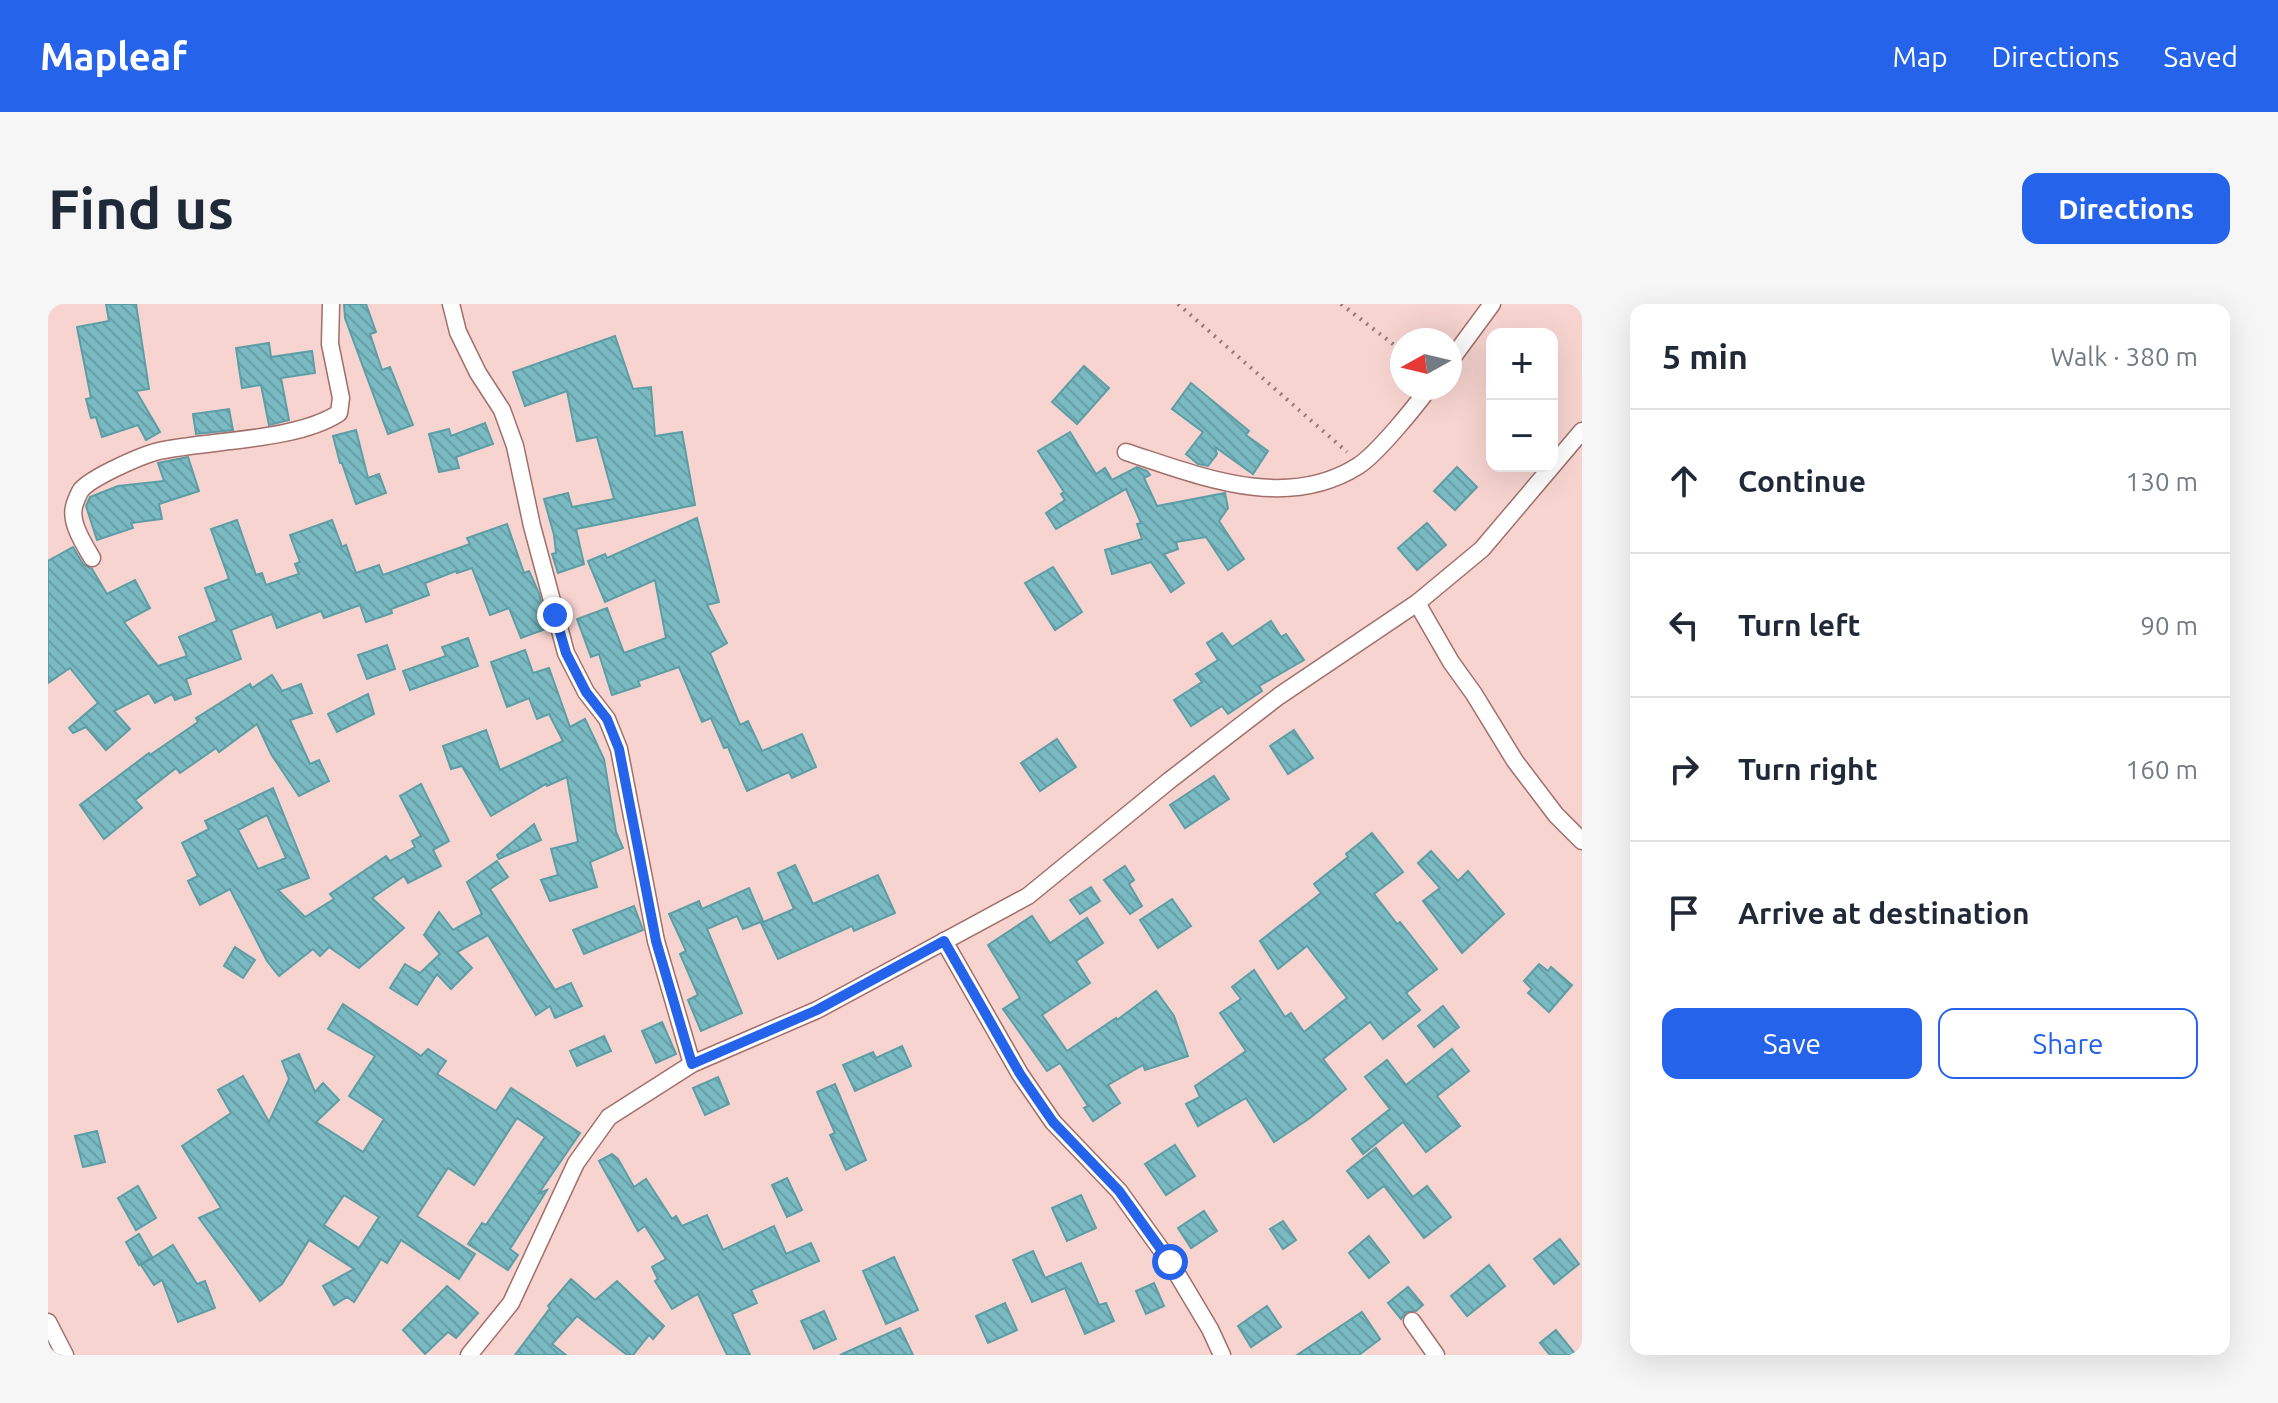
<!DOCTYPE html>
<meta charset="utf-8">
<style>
body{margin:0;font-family:Ubuntu,sans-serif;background:#f6f6f7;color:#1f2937}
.controls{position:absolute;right:24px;top:24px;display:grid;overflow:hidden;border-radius:16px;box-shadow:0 8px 32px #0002}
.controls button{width:72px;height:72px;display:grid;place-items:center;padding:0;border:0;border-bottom:2px solid #e0e1e3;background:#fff;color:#1f2937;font:40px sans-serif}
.compass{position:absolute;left:1342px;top:24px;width:72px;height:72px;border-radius:50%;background:#fff;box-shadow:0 8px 32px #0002;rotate:262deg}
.stop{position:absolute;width:24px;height:24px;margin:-18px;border:6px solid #2563eb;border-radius:50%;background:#fff}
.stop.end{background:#2563eb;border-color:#fff;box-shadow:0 2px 8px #0008}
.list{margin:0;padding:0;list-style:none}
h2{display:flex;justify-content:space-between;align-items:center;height:104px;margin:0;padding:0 32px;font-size:34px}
h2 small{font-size:26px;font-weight:400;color:#747a83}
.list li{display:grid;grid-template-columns:52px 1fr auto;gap:24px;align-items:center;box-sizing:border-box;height:144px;padding:0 32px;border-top:2px solid #e0e1e3}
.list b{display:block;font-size:30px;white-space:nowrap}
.list em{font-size:26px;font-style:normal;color:#747a83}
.actions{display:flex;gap:16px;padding:24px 32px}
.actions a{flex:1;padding:18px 0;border:2px solid #2563eb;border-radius:16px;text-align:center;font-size:28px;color:#2563eb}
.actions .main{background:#2563eb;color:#fff}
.icon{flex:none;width:44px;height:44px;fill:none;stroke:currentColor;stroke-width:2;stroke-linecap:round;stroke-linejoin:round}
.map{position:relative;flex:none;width:1534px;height:1051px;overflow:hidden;border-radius:16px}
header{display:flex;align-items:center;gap:48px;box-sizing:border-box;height:112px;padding:0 40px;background:#2563eb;color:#fff}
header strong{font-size:38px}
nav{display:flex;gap:44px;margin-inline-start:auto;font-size:28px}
.intro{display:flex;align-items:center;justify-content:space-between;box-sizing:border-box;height:192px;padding:0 48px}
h1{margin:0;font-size:56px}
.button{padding:20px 36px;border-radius:16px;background:#2563eb;color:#fff;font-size:28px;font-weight:700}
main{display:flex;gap:48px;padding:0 48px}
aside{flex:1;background:#fff;border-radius:16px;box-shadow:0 8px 32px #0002}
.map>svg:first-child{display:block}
</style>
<header>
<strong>Mapleaf</strong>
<nav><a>Map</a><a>Directions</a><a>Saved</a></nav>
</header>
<div class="intro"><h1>Find us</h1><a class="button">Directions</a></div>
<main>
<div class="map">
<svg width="1534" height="1051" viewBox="0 0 1534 1051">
<defs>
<pattern id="building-back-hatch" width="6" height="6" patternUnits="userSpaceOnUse" patternTransform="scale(2)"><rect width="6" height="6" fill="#7abac3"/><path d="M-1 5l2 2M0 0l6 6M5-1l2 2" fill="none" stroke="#699fa6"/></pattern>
</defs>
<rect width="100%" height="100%" fill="#f7d4d0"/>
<g fill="url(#building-back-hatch)" stroke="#5d9da6" stroke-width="2" fill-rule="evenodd">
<polygon points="58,0 88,0 101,85 88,87 112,128 98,136 90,121 54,133 48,113 43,114 38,95 43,94 29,23 61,17"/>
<polygon points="296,0 318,0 328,28 322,30 334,66 342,63 365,121 340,130 297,14"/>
<polygon points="567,32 585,85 603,83 607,132 634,128 647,201 528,225 536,260 510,269 504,250 508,249 506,231 496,195 520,189 524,203 566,195 549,133 529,137 519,87 477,102 465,68"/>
<polygon points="221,39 223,53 264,47 267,69 233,74 241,116 221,121 213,81 194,84 188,44"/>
<polygon points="1036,62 1061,84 1029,120 1004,98"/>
<polygon points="1143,79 1201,127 1198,131 1220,147 1205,170 1167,143 1169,150 1160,162 1150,160 1138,150 1155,128 1124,105"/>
<polygon points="181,105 185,126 148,130 145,110"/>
<polygon points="437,119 445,140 408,153 411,164 391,168 381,130 401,125 403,132"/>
<polygon points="308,126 320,174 331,170 338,189 308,200 294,159 292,159 285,132"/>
<polygon points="1022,128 1048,170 1057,164 1064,176 1089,163 1099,167 1102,171 1096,174 1109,202 1177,189 1180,204 1171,217 1196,255 1180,266 1158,233 1128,238 1130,245 1116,250 1136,279 1123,288 1103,258 1064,270 1057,246 1094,235 1089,220 1093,219 1078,185 1008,225 998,209 1017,196 1013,190 1016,188 990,147"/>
<polygon points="140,153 151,187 111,200 114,215 83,219 85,224 49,236 38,202 42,193 70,182 116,177 110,159"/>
<polygon points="1409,163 1429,183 1407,206 1386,187"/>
<polygon points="649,214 671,298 659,301 679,339 662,349 692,421 700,417 714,447 754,430 768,463 744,474 741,468 699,487 680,443 676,444 663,414 654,418 631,363 590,377 592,382 564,391 551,350 543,353 529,315 559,304 576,349 618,334 607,276 557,298 540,257 557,250 559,254"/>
<polygon points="189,216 208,271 214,269 218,281 251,270 247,260 252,258 242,231 284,216 294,243 298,241 308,269 331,261 335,271 422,240 419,234 459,220 476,269 481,267 491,289 495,305 491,306 498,325 473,334 461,304 442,311 424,264 409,269 408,267 377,279 381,291 343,305 344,309 318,318 312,301 276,314 273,307 229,324 224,310 183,326 193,355 138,375 143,390 127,396 124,390 107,399 101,389 66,407 82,425 58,446 38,423 25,429 21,424 50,399 22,364 0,379 0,257 25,243 35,260 44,265 59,290 87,276 102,304 76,318 110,362 139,352 131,333 169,317 157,284 181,275 163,225"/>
<polygon points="1379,219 1398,241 1369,266 1350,244"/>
<polygon points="1005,263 1034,308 1007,326 977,279"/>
<polygon points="1223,317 1233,333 1238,330 1256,356 1211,382 1214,387 1180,410 1174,402 1143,422 1126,396 1154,378 1148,370 1170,356 1159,339 1174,329 1184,343"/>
<polygon points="420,334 430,362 362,386 355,367 398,352 394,343"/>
<polygon points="339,341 347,365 319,375 310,351"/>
<polygon points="477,346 485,369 501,364 522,423 537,415 556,455 568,528 575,544 542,558 549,583 502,597 493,576 510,571 503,545 530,538 519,473 499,482 498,480 443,512 414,462 403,465 395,442 438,426 452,466 515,437 501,410 489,415 481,394 459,403 443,358"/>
<polygon points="224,371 234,387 253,380 264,409 242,416 262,460 271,456 281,477 251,492 223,450 209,420 171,448 168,444 132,469 128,464 87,496 94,504 56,535 32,501 101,449 102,451 150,418 148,414 164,404 202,380 204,384"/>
<polygon points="320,390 326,410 289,428 280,410"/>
<polygon points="1246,426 1265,454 1240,470 1222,442"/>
<polygon points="1009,435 1028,463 992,487 973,459"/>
<polygon points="1166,472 1181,495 1137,524 1122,501"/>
<path d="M373,480L401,537L385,546L393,562L360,579L356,572L324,594L356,624L311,664L281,643L272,652L265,645L231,672L219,657L182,585L152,601L140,577L150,572L134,539L161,525L157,517L225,484L261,574L230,586L257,613L286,595L282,590L338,552L342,557L367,543L364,537L373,532L352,492ZM219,511L238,554L210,565L190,526Z"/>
<polygon points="486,520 493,536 451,555 449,551"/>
<polygon points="1324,529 1355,568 1326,590 1349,620 1352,618 1389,665 1358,689 1372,706 1335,735 1322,718 1275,755 1298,785 1262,814 1226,838 1198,794 1150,822 1138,800 1152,793 1147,782 1198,747 1172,709 1193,695 1184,683 1206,666 1237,713 1243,709 1256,728 1299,694 1259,642 1230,665 1212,637 1273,589 1266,580 1300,553 1298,550"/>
<polygon points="1383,547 1410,577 1420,567 1456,610 1414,649 1375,597 1392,584 1370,559"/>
<polygon points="449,557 460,573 442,585 507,686 523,679 534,702 507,714 502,702 488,711 440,631 409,648 424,664 403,685 389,670 369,701 342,684 357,660 372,669 392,650 376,631 391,608 405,626 434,610 419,578"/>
<polygon points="747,561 765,600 830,571 847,609 806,627 804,622 730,655 713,619 746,605 730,569"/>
<polygon points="1077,562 1086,576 1081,580 1094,602 1082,610 1056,576"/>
<polygon points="1043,583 1052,597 1032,610 1022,596"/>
<polygon points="701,584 715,617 695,625 689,612 659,625 694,709 653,727 640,696 650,691 632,650 638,647 621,610 651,597 654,605"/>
<polygon points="1124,595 1143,622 1110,644 1092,616"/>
<polygon points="586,602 595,626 536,650 525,626"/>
<polygon points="984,612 1002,639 1039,614 1055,639 1028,657 1042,679 994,711 1019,747 1068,714 1069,716 1108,687 1126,712 1140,752 1097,766 1095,761 1060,781 1072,799 1045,817 1036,804 1040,802 1012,759 999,767 955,705 972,694 940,641"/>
<polygon points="187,643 207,656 195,674 176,662"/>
<polygon points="1491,660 1500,667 1503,663 1524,681 1501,708 1480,689 1484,685 1476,677"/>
<path d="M295,700L373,752L380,745L398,757L389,770L448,807L463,784L532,829L491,889L499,886L462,945L470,951L460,966L420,940L434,919L438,921L497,833L469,814L426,881L400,864L369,912L427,950L411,975L353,936L339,959L333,955L306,998L299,993L286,1001L275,982L306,965L261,936L234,980L212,997L151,914L173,904L134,842L183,809L170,786L195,772L221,818L241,775L234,757L251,750L267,788L275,779L291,796L268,818L315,848L336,815L301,792L327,752L280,725ZM296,891L331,913L311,944L276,921Z"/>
<polygon points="1395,702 1411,723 1386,743 1370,722"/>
<polygon points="614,718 628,750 608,759 594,727"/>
<polygon points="556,732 563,747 529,762 522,747"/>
<polygon points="854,742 863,762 807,787 795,761 825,748 828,754"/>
<polygon points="1404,745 1421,767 1389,792 1412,822 1378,848 1355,818 1315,850 1304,835 1342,805 1317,773 1339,756 1358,781"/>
<polygon points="670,773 681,800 657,811 645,784"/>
<polygon points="787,780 818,856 798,866 782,831 787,829 769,788"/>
<polygon points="49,827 57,858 35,863 27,832"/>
<polygon points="1127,841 1147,872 1118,891 1097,860"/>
<polygon points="1328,844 1365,893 1379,882 1403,913 1376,934 1336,882 1320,894 1299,867"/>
<polygon points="564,850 570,855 586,883 598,875 624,915 628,912 634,922 659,911 675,946 726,922 738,950 763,939 771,957 703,986 709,999 684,1010 702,1051 679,1051 650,990 624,1005 607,977 610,975 604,963 618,955 597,922 590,927 551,857"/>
<polygon points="739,874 754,906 739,913 724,881"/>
<polygon points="90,882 108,914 88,926 70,894"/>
<polygon points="1033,891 1048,924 1019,937 1004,904"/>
<polygon points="1156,907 1169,927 1143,944 1130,924"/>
<polygon points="1235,917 1248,936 1235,945 1222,925"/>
<polygon points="91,930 104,953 91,961 78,938"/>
<polygon points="1321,932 1341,958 1321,974 1301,949"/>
<polygon points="1512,935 1531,960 1506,980 1486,955"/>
<polygon points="125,941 149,980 157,977 167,1004 130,1018 114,976 106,981 93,961"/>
<polygon points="985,947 997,974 1033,959 1051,1001 1058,999 1066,1017 1037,1030 1017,984 984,998 965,956"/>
<polygon points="846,953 870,1006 838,1020 815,967"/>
<polygon points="1441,961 1457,982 1419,1012 1403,992"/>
<polygon points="523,975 547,996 569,977 616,1022 605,1035 601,1031 585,1051 579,1051 529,1012 504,1040 518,1051 467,1051 502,1004 500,1002"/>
<polygon points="1106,979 1116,1002 1098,1010 1088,987"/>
<polygon points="399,982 430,1009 408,1034 400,1028 377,1050 355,1026"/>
<polygon points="1360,983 1375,1001 1368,1007 1358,1008 1353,1015 1340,999"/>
<polygon points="957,999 969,1026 940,1039 928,1012"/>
<polygon points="1219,1002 1233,1023 1203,1043 1190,1022"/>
<polygon points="776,1007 788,1035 766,1045 753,1017"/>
<polygon points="1314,1008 1332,1035 1311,1051 1249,1051"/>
<polygon points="852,1024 865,1051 792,1051"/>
<polygon points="1508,1026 1528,1051 1502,1051 1492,1039"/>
</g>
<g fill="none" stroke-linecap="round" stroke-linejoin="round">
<g stroke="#a26f69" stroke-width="19">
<g id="minor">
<polyline points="403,0 410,28 430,69 454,106 467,142 484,222 518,349 538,388 559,415 571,445 608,637 644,760"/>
<polyline points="1402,57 1444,0"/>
<path d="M1078,148C1152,172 1237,208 1310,162C1329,150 1367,103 1381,84"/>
<path d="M44,254C36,240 22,219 26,203C27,198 31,189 33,186C44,173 94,151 111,147C161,136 249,137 291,109L293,94L282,40L283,0"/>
<polyline points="1369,299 1403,358 1426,390 1467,457 1508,511 1534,537"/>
<polyline points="896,637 972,770 1005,818 1071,887 1122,958 1162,1025 1174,1051"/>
<polyline points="1364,1017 1388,1051"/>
<polyline points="0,1018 17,1051"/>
<polyline points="421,1051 463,999 528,859 561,813 644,760 769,706 980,592 1122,476 1231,392 1369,299 1434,245 1534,127"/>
</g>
</g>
<g stroke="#947976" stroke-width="4" stroke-dasharray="2 6" stroke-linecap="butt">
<polyline points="1130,0 1299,148"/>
<polyline points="1293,0 1354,47"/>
</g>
<use href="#minor" stroke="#fff" stroke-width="16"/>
</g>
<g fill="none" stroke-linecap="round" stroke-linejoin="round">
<polyline stroke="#2563eb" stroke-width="10" points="507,311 518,349 538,388 559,415 571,445 608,637 644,760 769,706 896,637 972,770 1005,818 1071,887 1122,958"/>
</g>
</svg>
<div class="controls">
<button>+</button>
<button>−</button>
</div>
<svg class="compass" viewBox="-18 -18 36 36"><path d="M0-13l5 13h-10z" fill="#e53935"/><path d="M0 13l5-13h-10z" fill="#747a83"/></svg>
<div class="stop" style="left:1122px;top:958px"></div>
<div class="stop end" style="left:507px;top:311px"></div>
</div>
<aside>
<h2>5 min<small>Walk · 380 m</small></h2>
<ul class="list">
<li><svg class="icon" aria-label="ahead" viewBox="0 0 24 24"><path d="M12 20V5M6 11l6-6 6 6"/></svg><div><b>Continue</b></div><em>130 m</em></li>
<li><svg class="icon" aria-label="left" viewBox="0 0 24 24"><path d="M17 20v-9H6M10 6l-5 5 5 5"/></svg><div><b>Turn left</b></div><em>90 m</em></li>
<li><svg class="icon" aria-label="right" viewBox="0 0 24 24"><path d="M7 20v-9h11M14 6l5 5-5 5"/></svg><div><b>Turn right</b></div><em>160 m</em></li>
<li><svg class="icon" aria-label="arrive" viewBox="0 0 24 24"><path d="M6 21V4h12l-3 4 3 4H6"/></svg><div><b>Arrive at destination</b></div></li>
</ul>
<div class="actions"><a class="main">Save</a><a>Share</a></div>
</aside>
</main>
